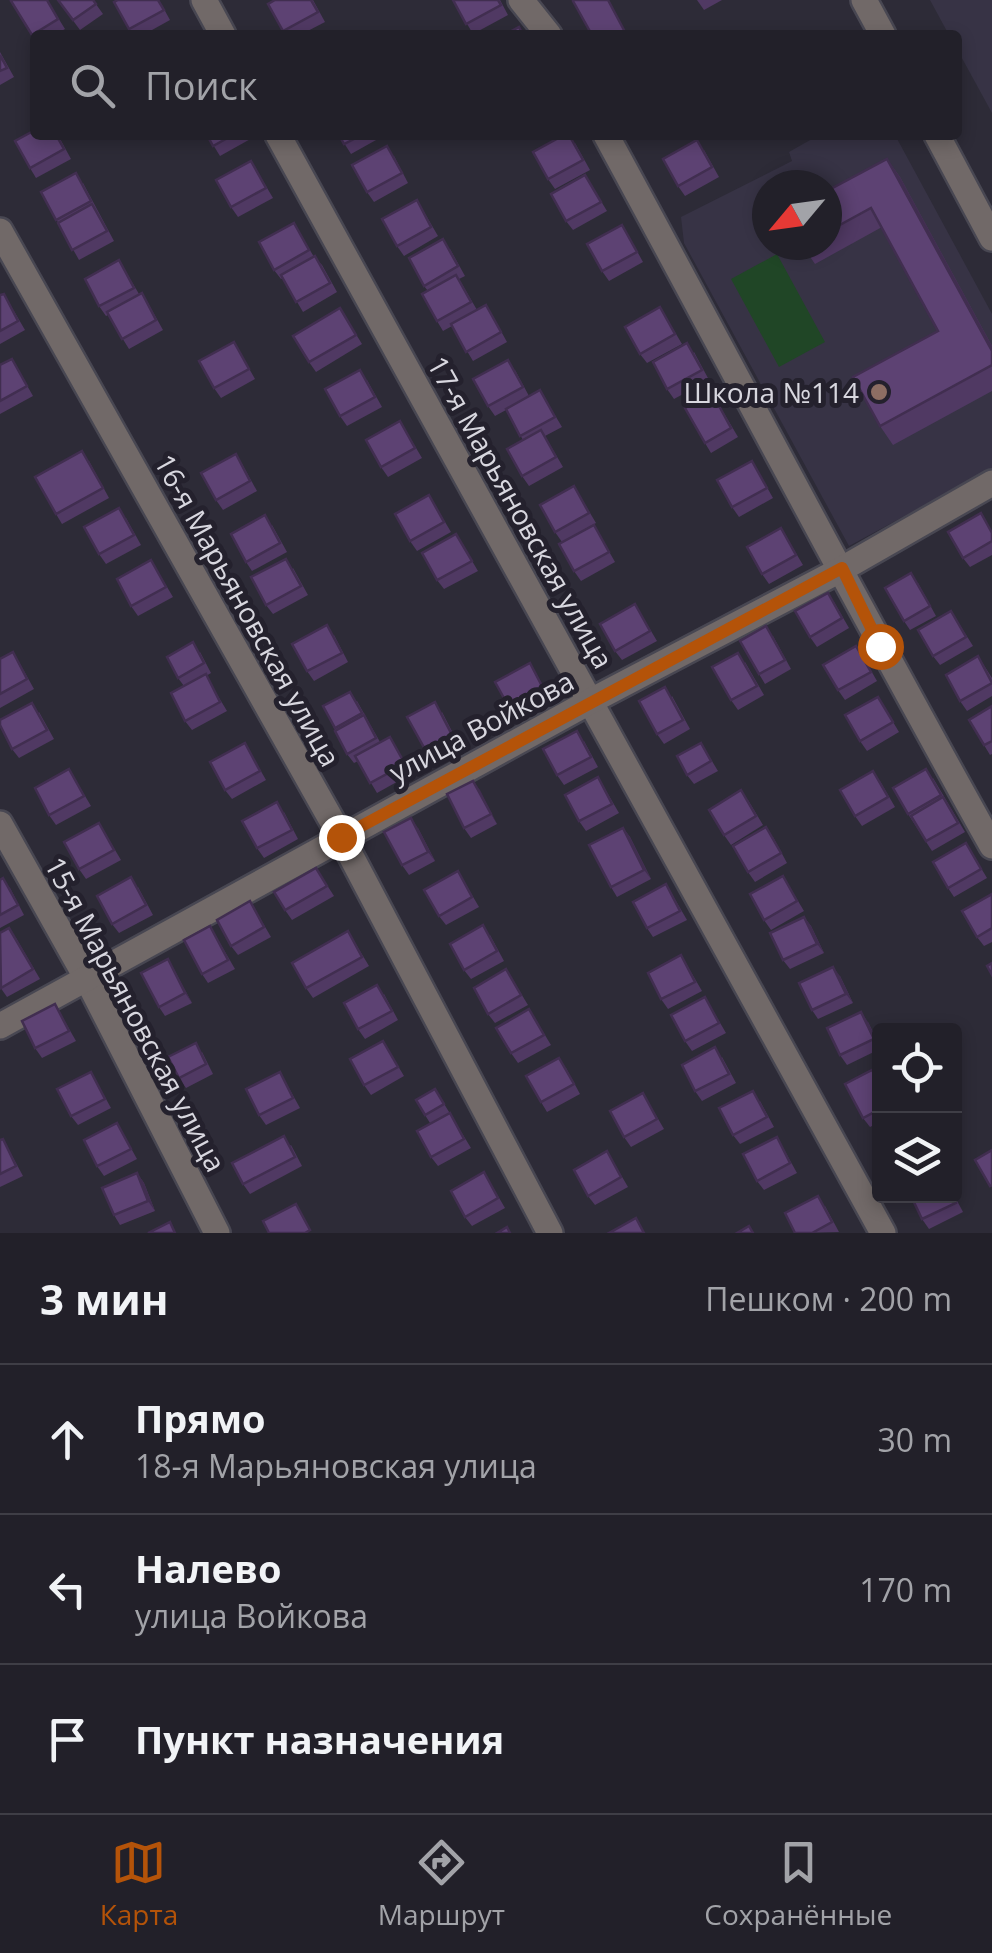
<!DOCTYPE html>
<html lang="ru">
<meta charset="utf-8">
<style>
body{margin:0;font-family:"Open Sans",sans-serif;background:#2e2d35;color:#f1f3f6}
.controls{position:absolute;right:30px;bottom:30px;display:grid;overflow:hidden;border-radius:10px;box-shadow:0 5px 15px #0003}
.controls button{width:90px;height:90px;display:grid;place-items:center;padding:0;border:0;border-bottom:2px solid #3f3e46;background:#222029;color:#f1f3f6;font:50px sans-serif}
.compass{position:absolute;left:752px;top:170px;width:90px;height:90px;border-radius:50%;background:#222029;box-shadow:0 5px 15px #0003;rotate:241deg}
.stop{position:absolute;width:30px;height:30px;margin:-22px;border:8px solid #b45309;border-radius:50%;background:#fff}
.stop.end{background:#b45309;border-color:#fff;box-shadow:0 2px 10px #0008}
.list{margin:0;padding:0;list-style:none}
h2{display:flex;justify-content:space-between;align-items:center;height:130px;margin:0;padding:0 40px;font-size:42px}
h2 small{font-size:32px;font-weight:400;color:#a2a3a8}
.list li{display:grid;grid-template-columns:65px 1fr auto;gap:30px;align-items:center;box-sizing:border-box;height:150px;padding:0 40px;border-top:2px solid #3f3e46}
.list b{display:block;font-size:38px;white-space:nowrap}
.list p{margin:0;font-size:32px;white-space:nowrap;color:#a2a3a8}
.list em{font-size:32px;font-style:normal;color:#a2a3a8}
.icon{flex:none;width:55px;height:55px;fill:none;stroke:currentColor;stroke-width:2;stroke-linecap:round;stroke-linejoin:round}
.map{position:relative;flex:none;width:992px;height:1233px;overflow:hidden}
.search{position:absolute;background:#222029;box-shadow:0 5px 15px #0003;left:30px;right:30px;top:30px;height:110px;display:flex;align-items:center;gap:25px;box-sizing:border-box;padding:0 35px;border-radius:10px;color:#a2a3a8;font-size:38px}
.sheet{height:580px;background:#222029}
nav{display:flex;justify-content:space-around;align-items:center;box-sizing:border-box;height:140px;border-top:2px solid #3f3e46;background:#222029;font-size:28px;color:#a2a3a8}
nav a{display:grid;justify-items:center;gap:5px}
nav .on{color:#b45309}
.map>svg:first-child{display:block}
</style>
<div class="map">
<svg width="992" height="1233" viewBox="0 0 992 1233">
<rect width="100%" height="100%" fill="#2d2b37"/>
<g fill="#373345" fill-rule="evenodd">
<polygon points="930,0 992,0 992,113 957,49 957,35 949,35"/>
<path d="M819,135H895L992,314V469L849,546L684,243L681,217L792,161L789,152ZM767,185H827V245H767Z"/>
</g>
<polygon fill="#204626" points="777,254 825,342 779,367 731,279"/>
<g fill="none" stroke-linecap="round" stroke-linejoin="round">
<g stroke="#484752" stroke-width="30">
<g id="minor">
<polyline points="204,0 223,35"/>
<polyline points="521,0 549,35"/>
<polyline points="864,0 883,35"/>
<polyline points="278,135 883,1233"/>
<path d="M606,135C735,372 860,611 992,846"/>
<polyline points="937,135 992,238"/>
<polyline points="0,231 341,837 550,1233"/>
<polyline points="0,824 87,979 217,1233"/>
<polyline points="0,1026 591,701 842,569 992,483"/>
</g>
</g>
<use href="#minor" stroke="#716968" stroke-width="25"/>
</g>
<g fill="#503963">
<polygon points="13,0 47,0 65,29 54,35 35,35 35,40 11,1"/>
<polygon points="58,0 93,0 103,14 80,30"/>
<polygon points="118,0 159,0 170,20 143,35 133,35 129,29"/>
<polygon points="313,0 325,22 300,35 286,35 268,4"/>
<polygon points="453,0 500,0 508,15 473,34"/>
<polygon points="697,0 722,0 704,10"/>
<polygon points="0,52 14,77 0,85"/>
<polygon points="35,135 58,135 71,159 36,178 30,168"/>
<polygon points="207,135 253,135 254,137 220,156"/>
<polygon points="339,135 385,135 351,154"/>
<polygon points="575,143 590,170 555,189 548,179"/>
<polygon points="704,150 719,177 685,196 678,186"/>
<polygon points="394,156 408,183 374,202 367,192"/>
<polygon points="887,159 900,177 992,346 992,391 893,445 880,426 938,331 882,227 815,264 802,245 827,245 827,191"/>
<polygon points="251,161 273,198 238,217 231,207"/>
<polygon points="585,175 607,211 573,230 566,221"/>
<polygon points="83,183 114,241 79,260 41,192"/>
<polygon points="417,200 438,236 404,256 397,246"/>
<polygon points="294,223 314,257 322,265 337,292 303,312 283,278 281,279 274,270"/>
<polygon points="628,235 643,262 609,281 602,271"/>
<polygon points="450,249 465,276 459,279 477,310 492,315 507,342 473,361 452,326 443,331 437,321 428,291 424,286"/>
<polygon points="119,260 139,294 142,293 148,303 163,330 129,349 108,315 106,316 99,306"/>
<polygon points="4,294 25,330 0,344 0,295"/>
<polygon points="660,307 682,344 647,363 640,354"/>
<polygon points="346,318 362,344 316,372 309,362"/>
<polygon points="234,342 255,379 221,398 214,388"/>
<polygon points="694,352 709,380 674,399 667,389"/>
<polygon points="12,359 33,396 0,414 0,365"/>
<polygon points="515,370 529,396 540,390 562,427 545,436 563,467 529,486 522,476 523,440 506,410 495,416 488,406"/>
<polygon points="367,380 382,407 347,426 340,416"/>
<polygon points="712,393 738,437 711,453 705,443"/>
<polygon points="400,421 422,458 388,477 381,467"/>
<polygon points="89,461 109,498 62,524 56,514"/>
<polygon points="752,461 773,498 739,517 732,507"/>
<polygon points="242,464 257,491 223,510 216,500"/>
<polygon points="574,486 596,523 562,542 555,532"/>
<polygon points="429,495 451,532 417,551 410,541"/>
<polygon points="126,518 141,545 106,564 99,554"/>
<polygon points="272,525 287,552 252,571 246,562"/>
<polygon points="594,525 615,562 581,581 574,571"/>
<polygon points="781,528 803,565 769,584 762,574"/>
<polygon points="992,531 992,555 970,567 963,558"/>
<polygon points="456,534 478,571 444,589 437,580"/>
<polygon points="151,560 173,597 138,616 131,606"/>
<polygon points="293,568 308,595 273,614 266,605"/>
<polygon points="918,583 936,616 910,630 904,621"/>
<polygon points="834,602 849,628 817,647 810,637"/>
<polygon points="635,604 657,641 622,660 615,651"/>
<polygon points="951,611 973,646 940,665 933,656"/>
<polygon points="334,635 348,662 314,681 307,671"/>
<polygon points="773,636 791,669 765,684 759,674"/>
<polygon points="200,652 211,673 206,676 227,711 192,730 185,721 184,686 178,678"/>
<polygon points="862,655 877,681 845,700 838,690"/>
<polygon points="978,656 992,678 992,696 967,711 960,701"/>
<polygon points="0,659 19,662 34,689 0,708"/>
<polygon points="745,662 764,695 738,710 731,700"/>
<polygon points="530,663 551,700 517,719 510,709"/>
<polygon points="672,696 690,729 664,744 657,734"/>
<polygon points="878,697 899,732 867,751 860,741"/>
<polygon points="357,701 380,742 396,747 411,774 377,793 358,761 354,763 347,754 323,706"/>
<polygon points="992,706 992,754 990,755 984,745"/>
<polygon points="39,712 54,739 19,758 12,749"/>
<polygon points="442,712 460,747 433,761 426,751"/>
<polygon points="584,741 598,767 564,785 557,775"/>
<polygon points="245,743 266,780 232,799 225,790"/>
<polygon points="701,743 718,771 694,784 687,775"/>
<polygon points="69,769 91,806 56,825 49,815"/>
<polygon points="598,777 619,813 586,831 579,821"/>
<polygon points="933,778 965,832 932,851 908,814"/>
<polygon points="473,781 497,824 471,838 464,828"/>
<polygon points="880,781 895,807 862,826 855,816"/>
<polygon points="748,800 763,825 731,845 724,835"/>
<polygon points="284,812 298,839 264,858 257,848"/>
<polygon points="99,823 121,860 86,879 79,869"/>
<polygon points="418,828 435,861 409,875 402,865"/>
<polygon points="623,828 630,837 651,879 617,897 611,887"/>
<polygon points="773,837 787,863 755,882 748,872"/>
<polygon points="966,843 987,878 954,897 948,888"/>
<polygon points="316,868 334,896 292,920 285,910"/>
<polygon points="458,871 479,907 446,925 439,916"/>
<polygon points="783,876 804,911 771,930 764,920"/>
<polygon points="0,880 10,888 24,915 0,928"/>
<polygon points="666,884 687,920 653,937 647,928"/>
<polygon points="138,887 153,915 119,933 112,924"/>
<polygon points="992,894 992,942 984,946 977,937"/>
<polygon points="250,901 271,937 238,955 231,946"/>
<polygon points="804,917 811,926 824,953 790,969 783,960"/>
<polygon points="210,926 235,969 208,983 202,974"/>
<polygon points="348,931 369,966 313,998 306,988"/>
<polygon points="490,935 504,961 471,979 464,970"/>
<polygon points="16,938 40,979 7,997 0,987"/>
<polygon points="681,955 702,991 668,1009 661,999"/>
<polygon points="168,959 192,1003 165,1016 159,1007"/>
<polygon points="506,969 528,1005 495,1023 488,1014"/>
<polygon points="840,976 853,1003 818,1019 812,1010"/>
<polygon points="384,994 398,1020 365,1039 358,1029"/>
<polygon points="705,997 726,1033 692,1051 685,1041"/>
<polygon points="55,1004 76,1041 42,1058 35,1048"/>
<polygon points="529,1009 551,1045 518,1063 511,1053"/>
<polygon points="868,1022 880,1046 880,1049 847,1065 840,1055"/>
<polygon points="383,1041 404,1076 371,1095 364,1085"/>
<polygon points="202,1052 213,1074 186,1088 179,1078"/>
<polygon points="722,1057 736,1083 702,1101 695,1091"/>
<polygon points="566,1068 580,1094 547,1112 541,1102"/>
<polygon points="91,1072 111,1108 78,1125 71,1116"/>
<polygon points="280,1072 300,1108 266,1125 259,1115"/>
<polygon points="880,1082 880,1122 870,1127 863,1118"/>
<polygon points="435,1089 471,1148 438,1166 431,1157 430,1123 425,1115"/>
<polygon points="643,1093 664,1129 631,1147 624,1137"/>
<polygon points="760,1101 774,1127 740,1144 733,1135"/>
<polygon points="117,1123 137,1159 104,1176 97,1166"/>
<polygon points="777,1137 797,1173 764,1190 757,1181"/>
<polygon points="3,1139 23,1176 0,1187 0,1140"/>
<polygon points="291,1145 302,1166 250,1194 243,1184"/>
<polygon points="607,1151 628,1187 595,1205 588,1196"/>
<polygon points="484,1172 505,1208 472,1226 465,1217"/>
<polygon points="137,1173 144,1183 155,1211 120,1225 114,1215"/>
<polygon points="954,1195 963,1212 929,1229 922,1219"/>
<polygon points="825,1206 839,1232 795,1233"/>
</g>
<g fill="#412e50">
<polygon points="887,159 900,177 992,346 992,351"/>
<polygon points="473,781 480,790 497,824 491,814"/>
<polygon points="411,818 418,828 435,861 428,852"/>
<polygon points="623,828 630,837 651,879 644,870"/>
<polygon points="804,917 811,926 824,953 817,944"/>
<polygon points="168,959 174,969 192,1003 185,993"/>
<polygon points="833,967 840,976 853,1003 846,994"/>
<polygon points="861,1012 868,1022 880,1047 874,1039"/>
<polygon points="137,1173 144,1183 155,1211 148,1201"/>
</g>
<g fill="#5d4273" stroke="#412e50" stroke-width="2.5">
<polygon points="13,0 47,0 58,19 32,35 11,1"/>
<polygon points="58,0 93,0 96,4 73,20"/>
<polygon points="118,0 158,0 164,10 129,29 114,2"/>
<polygon points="275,0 311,0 318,12 283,31 268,4"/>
<polygon points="453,0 498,0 501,5 466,24"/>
<polygon points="574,0 608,0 625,32 620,35 592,35 573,1"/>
<polygon points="519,27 523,35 504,35"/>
<polygon points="0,55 7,68 0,71"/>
<polygon points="35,130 35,135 56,135 64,149 30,168 15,141"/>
<polygon points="207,135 233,135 213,146"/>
<polygon points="339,135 362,135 344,144"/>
<polygon points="564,135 569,135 583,160 548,179 533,152"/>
<polygon points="697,140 712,167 678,186 663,159"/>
<polygon points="387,146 402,173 367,192 352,165"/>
<polygon points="887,159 992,351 992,365 880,426 853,377 938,331 871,208 827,232 827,191"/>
<polygon points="251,161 266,188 231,207 216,180"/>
<polygon points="76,173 91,201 56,220 41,192"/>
<polygon points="585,175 601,202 566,221 551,194"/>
<polygon points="417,200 431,227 397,246 382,219"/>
<polygon points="92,204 107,231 72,250 58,223"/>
<polygon points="294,223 309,250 274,270 259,242"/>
<polygon points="622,225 637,252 602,271 587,244"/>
<polygon points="443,239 458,266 424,286 409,258"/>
<polygon points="315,256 330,283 296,302 281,275"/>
<polygon points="119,260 134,288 99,306 85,279"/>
<polygon points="456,275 471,302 437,321 422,294"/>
<polygon points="142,293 156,320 122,339 107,312"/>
<polygon points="4,294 18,321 0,331 0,295"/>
<polygon points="486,305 501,332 466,352 451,324"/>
<polygon points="660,307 675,334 640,354 625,327"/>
<polygon points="340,308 356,335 309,362 293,336"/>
<polygon points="234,342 249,369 214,388 199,361"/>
<polygon points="687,343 702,370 667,389 653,362"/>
<polygon points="12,359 27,386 0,401 0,365"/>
<polygon points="508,360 523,387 488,406 473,379"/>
<polygon points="360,370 375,397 340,416 325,389"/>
<polygon points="540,390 555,417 520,436 506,409"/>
<polygon points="712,393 731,428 705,443 685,408"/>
<polygon points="400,421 415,448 381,467 366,440"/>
<polygon points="541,430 556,457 522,476 507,449"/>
<polygon points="82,451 103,488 56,514 35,477"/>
<polygon points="236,454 250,481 216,500 201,473"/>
<polygon points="752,461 767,488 732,507 717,480"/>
<polygon points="574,486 589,513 555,532 540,505"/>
<polygon points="429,495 444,522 410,541 395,514"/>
<polygon points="119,508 134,535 99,554 84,527"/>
<polygon points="981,513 992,533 992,541 963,558 948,532"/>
<polygon points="265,515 280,543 246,562 231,534"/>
<polygon points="594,525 609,552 574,571 559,544"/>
<polygon points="781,528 796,555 762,574 747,547"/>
<polygon points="456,534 472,561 437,580 422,553"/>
<polygon points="286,559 301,586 266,605 251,577"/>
<polygon points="151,560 166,587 131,606 117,579"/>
<polygon points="911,573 930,606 904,621 885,588"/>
<polygon points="828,593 842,618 810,637 795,611"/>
<polygon points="635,604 650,631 615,651 600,624"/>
<polygon points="951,611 966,637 933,656 918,630"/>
<polygon points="327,625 342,653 307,671 292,644"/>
<polygon points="766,626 785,660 759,674 740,641"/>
<polygon points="193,642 204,663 178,678 167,657"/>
<polygon points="856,646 871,672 838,690 823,665"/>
<polygon points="13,652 27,679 0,694 0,659"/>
<polygon points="738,653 757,686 731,700 712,667"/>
<polygon points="978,656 992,683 960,701 946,675"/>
<polygon points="530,663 544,690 510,709 495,682"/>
<polygon points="206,674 220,702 185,721 171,693"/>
<polygon points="665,687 683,720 657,734 639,701"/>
<polygon points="350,692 362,713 335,728 323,706"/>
<polygon points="878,697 893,722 860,741 845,715"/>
<polygon points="435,702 453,737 426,751 407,717"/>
<polygon points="32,703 47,730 12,749 0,725 0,720"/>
<polygon points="992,706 992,741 984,745 969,720"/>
<polygon points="364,715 376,738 347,754 335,731"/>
<polygon points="577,731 591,757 557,775 543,749"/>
<polygon points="390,737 405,764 370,783 355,756"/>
<polygon points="245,743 260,771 225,790 210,762"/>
<polygon points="701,743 711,761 687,775 677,756"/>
<polygon points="69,769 84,796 49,815 35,788"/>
<polygon points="926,769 941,795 908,814 893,788"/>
<polygon points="873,771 888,797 855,816 840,790"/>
<polygon points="598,777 612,804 579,821 565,795"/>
<polygon points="473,781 491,814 464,828 447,794"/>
<polygon points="741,790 756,816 724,835 709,810"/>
<polygon points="943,797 958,823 926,841 911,816"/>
<polygon points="277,802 292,830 257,848 242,821"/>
<polygon points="411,818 428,852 402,865 384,832"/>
<polygon points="99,823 114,850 79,869 64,842"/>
<polygon points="766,827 781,853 748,872 733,846"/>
<polygon points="623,828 644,870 611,887 589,845"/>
<polygon points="966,843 981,869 948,888 933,862"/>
<polygon points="316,868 327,886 285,910 274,892"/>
<polygon points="458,871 472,897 439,916 424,890"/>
<polygon points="783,876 797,901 764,920 750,894"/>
<polygon points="131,877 146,905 112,924 97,896"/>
<polygon points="3,878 18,905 0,915 0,880"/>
<polygon points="666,884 680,911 647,928 633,902"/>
<polygon points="992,894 992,928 977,937 962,911"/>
<polygon points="250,901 264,927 231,946 217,920"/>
<polygon points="804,917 817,944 783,960 770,933"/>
<polygon points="483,925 497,951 464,970 450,944"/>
<polygon points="210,926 228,960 202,974 184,940"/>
<polygon points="9,928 33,969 1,988 0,933"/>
<polygon points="348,931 362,957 306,988 292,963"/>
<polygon points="681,955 695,982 661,999 648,973"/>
<polygon points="168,959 185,993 159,1007 141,973"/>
<polygon points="992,963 992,975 987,966"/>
<polygon points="833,967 846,994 812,1010 799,983"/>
<polygon points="506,969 521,995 488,1014 474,988"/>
<polygon points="377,985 392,1011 358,1029 344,1003"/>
<polygon points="705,997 719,1023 685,1041 671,1015"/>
<polygon points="55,1004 69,1031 35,1048 22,1021"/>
<polygon points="529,1009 544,1035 511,1053 496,1028"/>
<polygon points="861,1012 874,1039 840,1055 827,1028"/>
<polygon points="383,1041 398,1067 364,1085 350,1059"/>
<polygon points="196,1043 206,1064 179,1078 168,1057"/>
<polygon points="715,1047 729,1074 695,1091 682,1065"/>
<polygon points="559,1058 574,1084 541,1102 526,1076"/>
<polygon points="872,1070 880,1085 880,1109 863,1118 845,1084"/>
<polygon points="91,1072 105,1099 71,1116 57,1089"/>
<polygon points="280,1072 293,1098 259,1115 246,1089"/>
<polygon points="435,1089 444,1104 425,1115 416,1100"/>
<polygon points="753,1091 767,1117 733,1135 719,1108"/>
<polygon points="643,1093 657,1119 624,1137 610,1111"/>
<polygon points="450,1113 464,1139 431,1157 417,1131"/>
<polygon points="117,1123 131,1149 97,1166 84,1140"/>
<polygon points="284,1136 295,1157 243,1184 232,1163"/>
<polygon points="777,1137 790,1163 757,1181 743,1154"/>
<polygon points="3,1139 16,1166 0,1174 0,1140"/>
<polygon points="992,1150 992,1185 990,1186 975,1160"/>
<polygon points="607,1151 621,1177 588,1196 574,1170"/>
<polygon points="484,1172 498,1198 465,1217 451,1191"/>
<polygon points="137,1173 148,1201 114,1215 102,1188"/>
<polygon points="818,1196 832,1222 812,1233 795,1233 785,1213"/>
<polygon points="911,1196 953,1196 956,1203 922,1219"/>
<polygon points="296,1204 310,1230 305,1233 269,1233 263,1221"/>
<polygon points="636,1218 644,1233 609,1233"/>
<polygon points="170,1222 175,1233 148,1233"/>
<polygon points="749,1226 753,1233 737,1233"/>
<polygon points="507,1227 510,1233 497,1233"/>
</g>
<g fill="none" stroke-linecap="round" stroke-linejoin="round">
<polyline stroke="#b45309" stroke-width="12" points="341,837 842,568 880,646"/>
</g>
<circle fill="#8d6e63" stroke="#24212d" stroke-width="4" cx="879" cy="392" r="10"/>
<g text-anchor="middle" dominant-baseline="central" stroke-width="10" stroke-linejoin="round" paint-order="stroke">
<g font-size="28" fill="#d8d7df" stroke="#24212d" text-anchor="end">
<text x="859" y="392">Школа №114</text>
</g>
<g font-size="28" fill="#d8d7df" stroke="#24212d">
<text transform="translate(521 512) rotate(61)">17-я Марьяновская улица</text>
<text transform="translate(248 610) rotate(61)">16-я Марьяновская улица</text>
<text transform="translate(481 726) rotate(-28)">улица Войкова</text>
<text transform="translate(136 1014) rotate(62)">15-я Марьяновская улица</text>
</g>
</g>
</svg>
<div class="controls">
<button><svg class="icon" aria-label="locate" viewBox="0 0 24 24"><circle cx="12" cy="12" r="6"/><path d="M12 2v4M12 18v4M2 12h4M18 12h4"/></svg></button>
<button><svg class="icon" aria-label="layers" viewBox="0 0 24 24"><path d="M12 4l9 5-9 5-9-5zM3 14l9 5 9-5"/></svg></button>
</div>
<svg class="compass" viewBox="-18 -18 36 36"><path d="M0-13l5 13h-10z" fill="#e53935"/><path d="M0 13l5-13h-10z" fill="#a2a3a8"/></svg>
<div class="stop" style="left:880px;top:646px"></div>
<div class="stop end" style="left:341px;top:837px"></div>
<div class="search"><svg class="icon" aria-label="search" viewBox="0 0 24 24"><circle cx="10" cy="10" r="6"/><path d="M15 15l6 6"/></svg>Поиск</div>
</div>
<section class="sheet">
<h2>3 мин<small>Пешком · 200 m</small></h2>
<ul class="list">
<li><svg class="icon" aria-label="ahead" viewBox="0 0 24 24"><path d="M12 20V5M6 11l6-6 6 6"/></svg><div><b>Прямо</b><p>18-я Марьяновская улица</p></div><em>30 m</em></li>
<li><svg class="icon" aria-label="left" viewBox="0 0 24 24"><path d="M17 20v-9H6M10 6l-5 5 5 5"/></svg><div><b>Налево</b><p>улица Войкова</p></div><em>170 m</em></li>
<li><svg class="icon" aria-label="arrive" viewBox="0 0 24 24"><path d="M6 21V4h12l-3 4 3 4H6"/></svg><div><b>Пункт назначения</b></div></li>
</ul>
</section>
<nav>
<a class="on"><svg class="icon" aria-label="map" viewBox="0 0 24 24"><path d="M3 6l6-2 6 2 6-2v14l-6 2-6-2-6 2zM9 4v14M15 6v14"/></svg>Карта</a>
<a><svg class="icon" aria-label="directions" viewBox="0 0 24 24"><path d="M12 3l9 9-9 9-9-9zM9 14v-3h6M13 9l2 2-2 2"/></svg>Маршрут</a>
<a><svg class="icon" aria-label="saved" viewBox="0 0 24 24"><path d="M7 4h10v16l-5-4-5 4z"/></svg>Сохранённые</a>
</nav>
